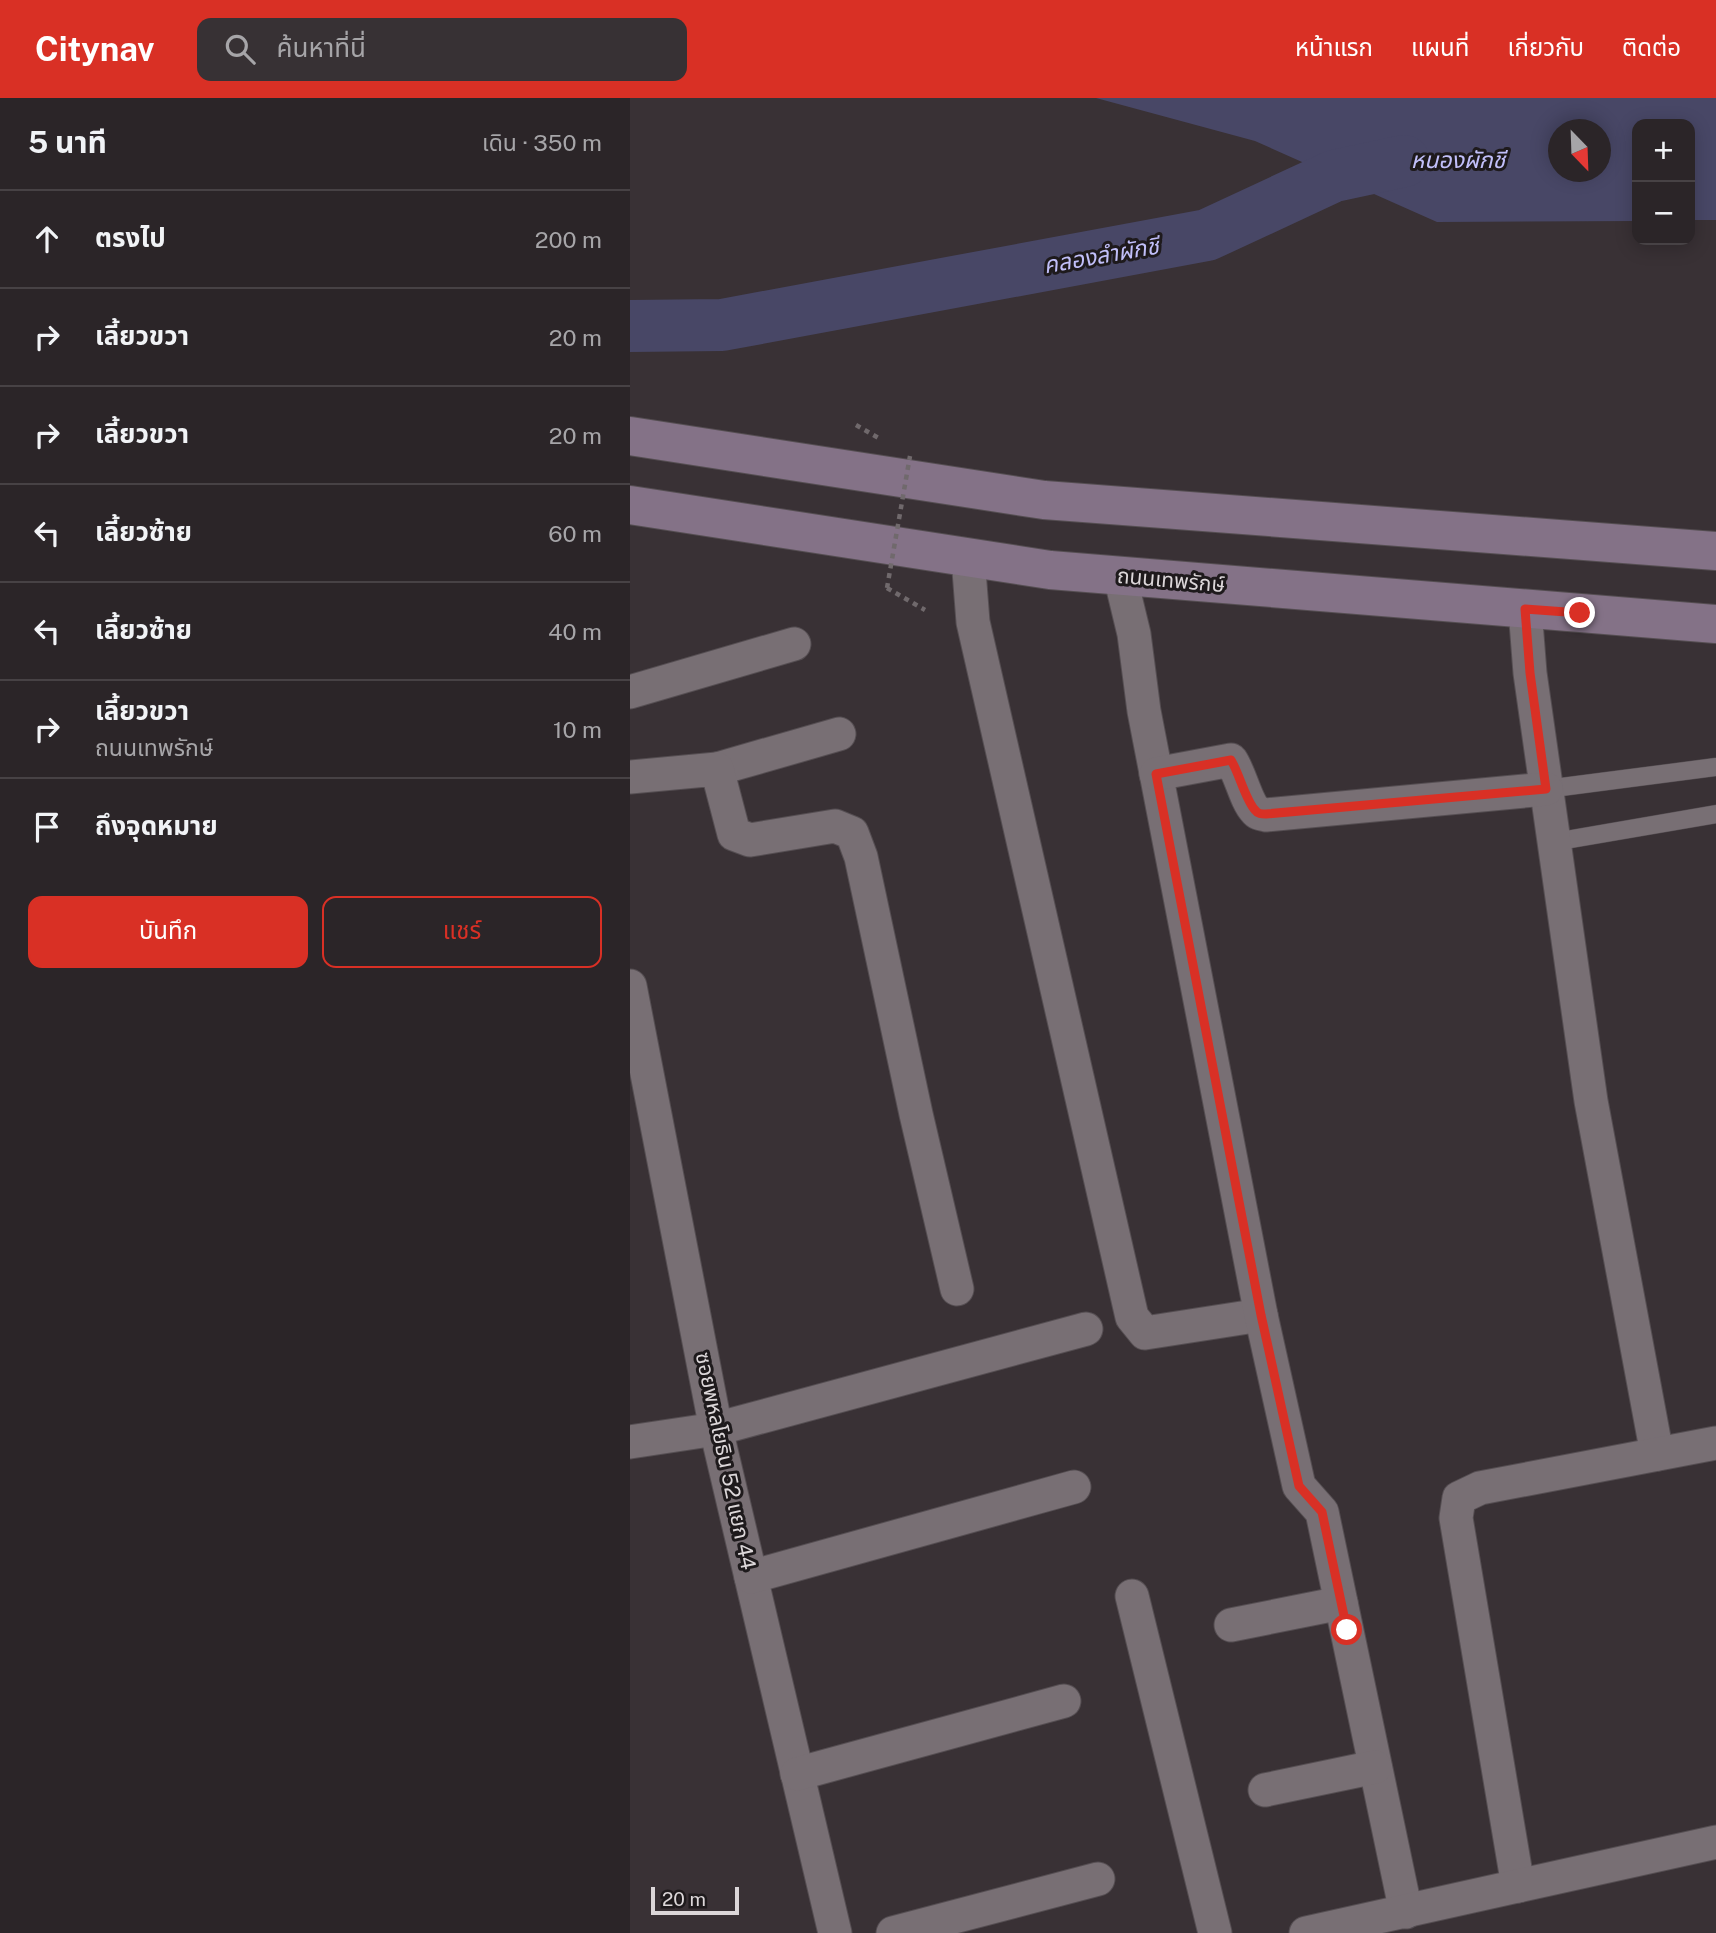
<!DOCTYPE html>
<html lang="th">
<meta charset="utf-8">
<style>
body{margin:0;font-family:"Public Sans","Noto Sans Thai",sans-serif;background:#373134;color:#f1f3f6}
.controls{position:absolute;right:21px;top:21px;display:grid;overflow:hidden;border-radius:14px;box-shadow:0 4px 18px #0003}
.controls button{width:63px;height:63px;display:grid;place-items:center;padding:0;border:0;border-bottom:2px solid #474245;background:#2b2528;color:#f1f3f6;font:35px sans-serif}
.compass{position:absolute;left:918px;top:21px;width:63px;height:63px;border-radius:50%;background:#2b2528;box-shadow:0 4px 18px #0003;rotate:157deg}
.scale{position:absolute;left:21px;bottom:18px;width:88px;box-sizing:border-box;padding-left:7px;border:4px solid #dcd7d9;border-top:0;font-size:19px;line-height:24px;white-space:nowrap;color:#dcd7d9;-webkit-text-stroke:5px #1e1a1c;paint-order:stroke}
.stop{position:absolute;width:21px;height:21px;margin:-16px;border:5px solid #d93025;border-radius:50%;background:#fff}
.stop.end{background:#d93025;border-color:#fff;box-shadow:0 2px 7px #0008}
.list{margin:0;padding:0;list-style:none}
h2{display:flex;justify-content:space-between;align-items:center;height:91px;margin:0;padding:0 28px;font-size:30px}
h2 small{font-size:23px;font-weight:400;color:#a6a5a8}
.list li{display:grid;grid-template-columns:46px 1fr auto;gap:21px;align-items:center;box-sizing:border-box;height:98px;padding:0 28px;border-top:2px solid #474245}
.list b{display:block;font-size:26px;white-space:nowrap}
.list p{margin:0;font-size:23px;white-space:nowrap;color:#a6a5a8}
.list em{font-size:23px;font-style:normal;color:#a6a5a8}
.actions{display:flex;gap:14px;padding:21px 28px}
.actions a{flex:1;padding:16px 0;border:2px solid #d93025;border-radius:14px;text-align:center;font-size:24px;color:#d93025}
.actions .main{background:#d93025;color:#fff}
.icon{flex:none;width:38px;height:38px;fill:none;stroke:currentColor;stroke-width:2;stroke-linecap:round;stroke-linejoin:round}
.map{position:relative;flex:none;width:1086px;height:1835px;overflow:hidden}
header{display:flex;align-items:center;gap:42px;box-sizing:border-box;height:98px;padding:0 35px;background:#d93025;color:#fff}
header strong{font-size:33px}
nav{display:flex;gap:38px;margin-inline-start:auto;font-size:24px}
.search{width:490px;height:63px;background:#373134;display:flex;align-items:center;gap:18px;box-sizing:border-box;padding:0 24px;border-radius:14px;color:#a6a5a8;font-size:26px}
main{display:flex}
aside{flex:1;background:#2b2528}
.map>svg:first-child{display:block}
</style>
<header>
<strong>Citynav</strong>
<div class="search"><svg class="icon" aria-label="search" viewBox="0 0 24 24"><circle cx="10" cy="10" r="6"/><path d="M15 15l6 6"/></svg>ค้นหาที่นี่</div>
<nav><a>หน้าแรก</a><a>แผนที่</a><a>เกี่ยวกับ</a><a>ติดต่อ</a></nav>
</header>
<main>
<aside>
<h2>5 นาที<small>เดิน · 350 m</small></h2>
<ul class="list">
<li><svg class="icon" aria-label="ahead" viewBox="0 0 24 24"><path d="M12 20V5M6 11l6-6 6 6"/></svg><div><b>ตรงไป</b></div><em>200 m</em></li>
<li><svg class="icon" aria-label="right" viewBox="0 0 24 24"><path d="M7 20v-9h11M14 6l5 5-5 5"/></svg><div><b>เลี้ยวขวา</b></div><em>20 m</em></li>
<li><svg class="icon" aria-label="right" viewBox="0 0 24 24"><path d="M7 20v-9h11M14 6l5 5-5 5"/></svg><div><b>เลี้ยวขวา</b></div><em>20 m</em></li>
<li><svg class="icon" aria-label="left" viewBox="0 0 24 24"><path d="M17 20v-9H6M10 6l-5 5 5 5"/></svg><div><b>เลี้ยวซ้าย</b></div><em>60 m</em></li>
<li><svg class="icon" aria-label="left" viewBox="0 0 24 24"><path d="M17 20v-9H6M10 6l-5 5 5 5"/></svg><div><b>เลี้ยวซ้าย</b></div><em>40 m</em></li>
<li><svg class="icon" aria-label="right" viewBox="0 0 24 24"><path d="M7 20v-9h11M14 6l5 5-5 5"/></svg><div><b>เลี้ยวขวา</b><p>ถนนเทพรักษ์</p></div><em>10 m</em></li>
<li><svg class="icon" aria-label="arrive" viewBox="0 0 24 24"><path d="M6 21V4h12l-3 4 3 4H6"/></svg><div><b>ถึงจุดหมาย</b></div></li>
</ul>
<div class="actions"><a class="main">บันทึก</a><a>แชร์</a></div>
</aside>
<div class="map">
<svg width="1086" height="1835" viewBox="0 0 1086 1835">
<rect width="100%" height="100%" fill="#393135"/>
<path fill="#484766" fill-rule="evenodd" d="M466,0H1086V122H1060V26H1007V123L807,124L625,43ZM928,32H970V74H928Z"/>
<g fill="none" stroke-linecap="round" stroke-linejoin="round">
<polyline stroke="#484766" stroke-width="52" points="0,228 92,227 577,137 704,78 774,63"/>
<g stroke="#554e52" stroke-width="19">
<g id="service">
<polyline points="916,691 1086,669"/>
<polyline points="924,744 1086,716"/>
</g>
</g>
<g stroke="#554e52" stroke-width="35">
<g id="minor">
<polyline points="338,460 343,524 502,1219 515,1235 631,1217"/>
<polyline points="490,478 504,536 514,613 631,1217 669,1388 692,1414 776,1814"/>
<polyline points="895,511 900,575 961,1003 1027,1356"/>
<polyline points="0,594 164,546"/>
<polyline points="87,671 209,636"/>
<path d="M526,676L601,662C610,675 616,703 625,712C628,716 631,716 636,717L916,691"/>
<polyline points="0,679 87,671 104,736 120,742 205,728 222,735 231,759 286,1016 327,1191"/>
<polyline points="0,888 86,1331 205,1835"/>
<polyline points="0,1344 86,1331 456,1231"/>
<polyline points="121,1479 444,1389"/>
<polyline points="502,1498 585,1835"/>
<polyline points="601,1527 711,1505"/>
<polyline points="167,1676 434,1603"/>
<polyline points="635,1692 745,1669"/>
<polyline points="888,1788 826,1420 829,1400 850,1390 1086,1345"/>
<polyline points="263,1835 468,1781"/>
<polyline points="676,1835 1086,1744"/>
</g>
</g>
<g stroke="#554e52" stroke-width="40">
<g id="secondary">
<polyline points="0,338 414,402 1086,453"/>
<polyline points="0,407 420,472 1086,526"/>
</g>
</g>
<g stroke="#70696c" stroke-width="4.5" stroke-dasharray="5 5" stroke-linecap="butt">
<polyline points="226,327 252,342"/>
<polyline points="257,490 295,512"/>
</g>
<use href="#service" stroke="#786f74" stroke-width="18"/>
<use href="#minor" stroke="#786f74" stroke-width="33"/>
<use href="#secondary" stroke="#847287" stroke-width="38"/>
<polyline stroke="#70696c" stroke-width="4.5" stroke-dasharray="5 5" stroke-linecap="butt" points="257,490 280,358"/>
</g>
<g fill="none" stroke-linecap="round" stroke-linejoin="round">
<path stroke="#d93025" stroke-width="9" d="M717,1532L692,1414L669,1388L658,1339L631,1217L526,676L601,662C609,675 616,703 625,712C628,716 631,716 636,716L916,691L900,575L895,511L950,515"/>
</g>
<g text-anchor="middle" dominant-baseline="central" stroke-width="6" stroke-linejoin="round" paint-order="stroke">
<g font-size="21" fill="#dcd7d9" stroke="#1e1a1c">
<text transform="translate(541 482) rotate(5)">ถนนเทพรักษ์</text>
<text transform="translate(96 1363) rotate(78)">ซอยพหลโยธิน 52 แยก 44</text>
</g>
<g font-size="23" font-style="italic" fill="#c1bff9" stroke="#1e1a1c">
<text x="828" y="61">หนองผักชี</text>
<text transform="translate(471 157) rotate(-10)">คลองลำผักชี</text>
</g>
</g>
</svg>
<div class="controls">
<button>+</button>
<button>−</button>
</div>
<svg class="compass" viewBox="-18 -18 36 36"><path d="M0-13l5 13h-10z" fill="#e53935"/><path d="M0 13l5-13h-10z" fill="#a6a5a8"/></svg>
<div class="scale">20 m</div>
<div class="stop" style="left:717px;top:1532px"></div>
<div class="stop end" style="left:950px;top:515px"></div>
</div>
</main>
